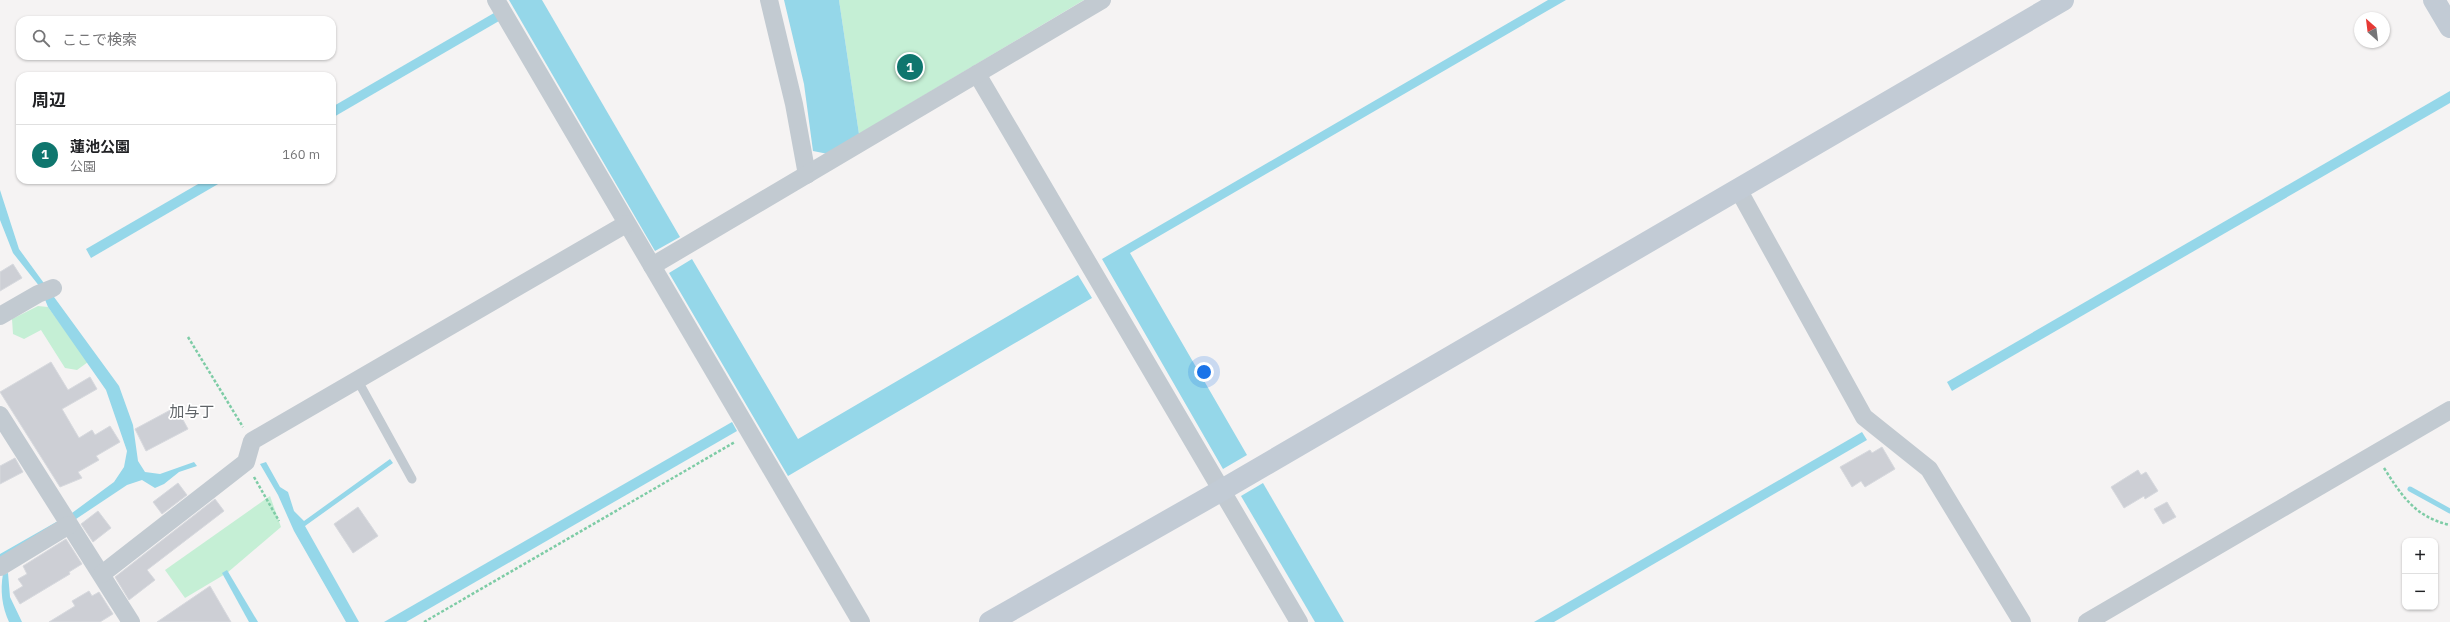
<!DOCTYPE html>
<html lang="ja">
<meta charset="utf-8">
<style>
body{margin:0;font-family:"IBM Plex Sans","Noto Sans JP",sans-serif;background:#f6f6f6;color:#202124}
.controls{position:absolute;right:12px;bottom:12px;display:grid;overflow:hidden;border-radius:8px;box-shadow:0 1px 3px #0004}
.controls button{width:36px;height:36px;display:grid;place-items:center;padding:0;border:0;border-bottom:1px solid #e0e0e0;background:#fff;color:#202124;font:20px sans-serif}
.compass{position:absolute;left:2354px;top:12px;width:36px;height:36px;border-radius:50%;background:#fff;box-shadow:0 1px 3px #0004;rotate:332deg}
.you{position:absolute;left:1204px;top:372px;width:14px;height:14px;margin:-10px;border:3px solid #fff;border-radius:50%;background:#1a73e8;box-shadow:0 0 0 6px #1a73e833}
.badge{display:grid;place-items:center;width:26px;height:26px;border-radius:50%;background:#0f766e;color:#fff;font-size:13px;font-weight:700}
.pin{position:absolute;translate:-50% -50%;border:2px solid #fff;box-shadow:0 1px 4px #0006}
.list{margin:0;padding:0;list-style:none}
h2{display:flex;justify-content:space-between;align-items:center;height:52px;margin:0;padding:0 16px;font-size:17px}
h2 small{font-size:13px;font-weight:400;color:#757577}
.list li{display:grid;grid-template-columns:26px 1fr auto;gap:12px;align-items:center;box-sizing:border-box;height:60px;padding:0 16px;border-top:1px solid #e0e0e0}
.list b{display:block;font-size:15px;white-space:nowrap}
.list p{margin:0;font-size:13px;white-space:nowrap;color:#757577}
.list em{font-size:13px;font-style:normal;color:#757577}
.icon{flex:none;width:22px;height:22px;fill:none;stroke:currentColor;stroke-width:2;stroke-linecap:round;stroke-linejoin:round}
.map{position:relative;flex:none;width:2450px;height:622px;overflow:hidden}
.search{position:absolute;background:#fff;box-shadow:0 1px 3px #0004;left:16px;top:16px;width:320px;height:44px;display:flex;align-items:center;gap:10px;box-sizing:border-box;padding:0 14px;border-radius:12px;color:#757577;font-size:15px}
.panel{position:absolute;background:#fff;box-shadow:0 1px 3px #0004;left:16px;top:72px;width:320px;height:112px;border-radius:12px}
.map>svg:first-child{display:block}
</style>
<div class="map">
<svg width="2450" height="622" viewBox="0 0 2450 622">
<rect width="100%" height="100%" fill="#f5f3f3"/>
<g fill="#c5efd5">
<polygon points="839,0 1084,0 859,134"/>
<polygon points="38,306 48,307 88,362 77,370 65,368 41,330 24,339 13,334 12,319"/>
<polygon points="270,496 281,527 227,573 185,598 165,570"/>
</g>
<g fill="#95d7e9">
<polygon points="509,0 542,0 680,237 655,251"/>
<polygon points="784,0 839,0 859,134 828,154 813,151 804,84"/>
<polygon points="1548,0 1566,0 1130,253 1247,455 1223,469 1102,259"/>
<polygon points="494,13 499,21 332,118 332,107"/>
<polygon points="2450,91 2450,103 1952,391 1947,382"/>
<polygon points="205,180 225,180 91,258 86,249"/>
<polygon points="0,190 19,249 119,386 133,425 138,461 145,472 160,474 194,462 197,466 179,472 164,484 155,488 142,480 127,485 76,519 0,559 0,554 72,513 114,482 124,467 127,451 106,390 48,307 40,287 13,253 0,220"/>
<polygon points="692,259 798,439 1078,275 1092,298 788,476 669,273"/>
<polygon points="732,422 737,431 406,622 384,622"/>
<polygon points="1862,432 1867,440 1554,622 1534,622"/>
<polygon points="390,459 393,463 305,526 359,622 346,622 294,531 278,495 260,464 266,462 280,487 288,492 294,511 304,521"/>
<polygon points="1263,483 1344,622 1315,622 1241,496"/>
<polygon points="227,570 258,622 249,622 222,573"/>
<path d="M8,573L10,597L22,622H9C2,607 0,590 3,574Z"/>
</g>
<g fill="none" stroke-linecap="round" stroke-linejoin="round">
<polyline stroke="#95d7e9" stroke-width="5" points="2410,489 2450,511"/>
</g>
<g fill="#cdcfd5" stroke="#d7d9de">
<polygon points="13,264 22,278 0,291 0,272"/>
<polygon points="51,362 68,390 90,377 97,389 62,409 79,438 92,430 95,435 110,426 120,442 96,456 99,460 78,472 82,478 60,487 0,392"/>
<polygon points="176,407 188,429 146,451 135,429"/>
<polygon points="1882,447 1895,469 1865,487 1861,481 1852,487 1840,467 1870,450 1872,453"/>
<polygon points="15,458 23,472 0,484 0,466"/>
<polygon points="2138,470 2141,475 2146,472 2158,491 2145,499 2144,496 2124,508 2111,487"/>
<polygon points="178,483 187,495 162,514 153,502"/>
<polygon points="215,499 224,511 147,570 155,580 129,600 115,577"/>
<polygon points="2167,502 2176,517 2163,524 2154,509"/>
<polygon points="358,507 378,536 353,553 334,524"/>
<polygon points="98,511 111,528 93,542 81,524"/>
<polygon points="66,539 82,564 69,572 70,574 20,604 13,592 23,586 18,579 27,574 23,566"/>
<polygon points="210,586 231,622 157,622"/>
<polygon points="89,591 92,596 99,592 113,614 100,622 49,622 75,606 72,601"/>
</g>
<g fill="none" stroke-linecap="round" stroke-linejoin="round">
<g stroke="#7ecca6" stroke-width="2.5" stroke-dasharray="3 2" stroke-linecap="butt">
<polyline points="188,337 243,427"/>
<path d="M2384,468C2402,496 2415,517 2450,525"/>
<polyline points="254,477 279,521"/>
<polyline points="424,622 735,442"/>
</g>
<polyline stroke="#c2cad1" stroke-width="9" points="358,381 412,479"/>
<g stroke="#c2cad1" stroke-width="18">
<polyline points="496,0 861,622"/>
<polyline points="769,0 794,104 807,175"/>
<polyline points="977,74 1299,622"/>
<polyline points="1738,189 1864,417 1929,469 2022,622"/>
<polyline points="652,266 1102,0"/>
<polyline points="0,316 38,294 53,288"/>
<polyline points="0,415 131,622"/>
<polyline points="0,567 69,525"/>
<polyline points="102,574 246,462 252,441 626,224"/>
<polyline points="2087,622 2450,410"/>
</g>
<g stroke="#c2cbd5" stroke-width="22">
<polyline points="2434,0 2450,27"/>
<polyline points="990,622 1222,490 2063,0"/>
</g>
</g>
<g text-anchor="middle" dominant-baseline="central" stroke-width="3.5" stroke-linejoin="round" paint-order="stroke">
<g font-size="15" fill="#5f6367" stroke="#fff">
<text x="192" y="411">加与丁</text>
</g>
</g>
</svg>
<div class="controls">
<button>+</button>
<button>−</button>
</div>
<svg class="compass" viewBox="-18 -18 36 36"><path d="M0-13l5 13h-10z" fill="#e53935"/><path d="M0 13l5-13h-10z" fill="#757577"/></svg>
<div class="you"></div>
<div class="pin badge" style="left:910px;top:67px">1</div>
<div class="search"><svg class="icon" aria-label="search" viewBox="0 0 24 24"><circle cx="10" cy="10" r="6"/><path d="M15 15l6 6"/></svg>ここで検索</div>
<section class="panel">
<h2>周辺<small></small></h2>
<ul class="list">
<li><span class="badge">1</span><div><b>蓮池公園</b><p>公園</p></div><em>160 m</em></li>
</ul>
</section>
</div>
